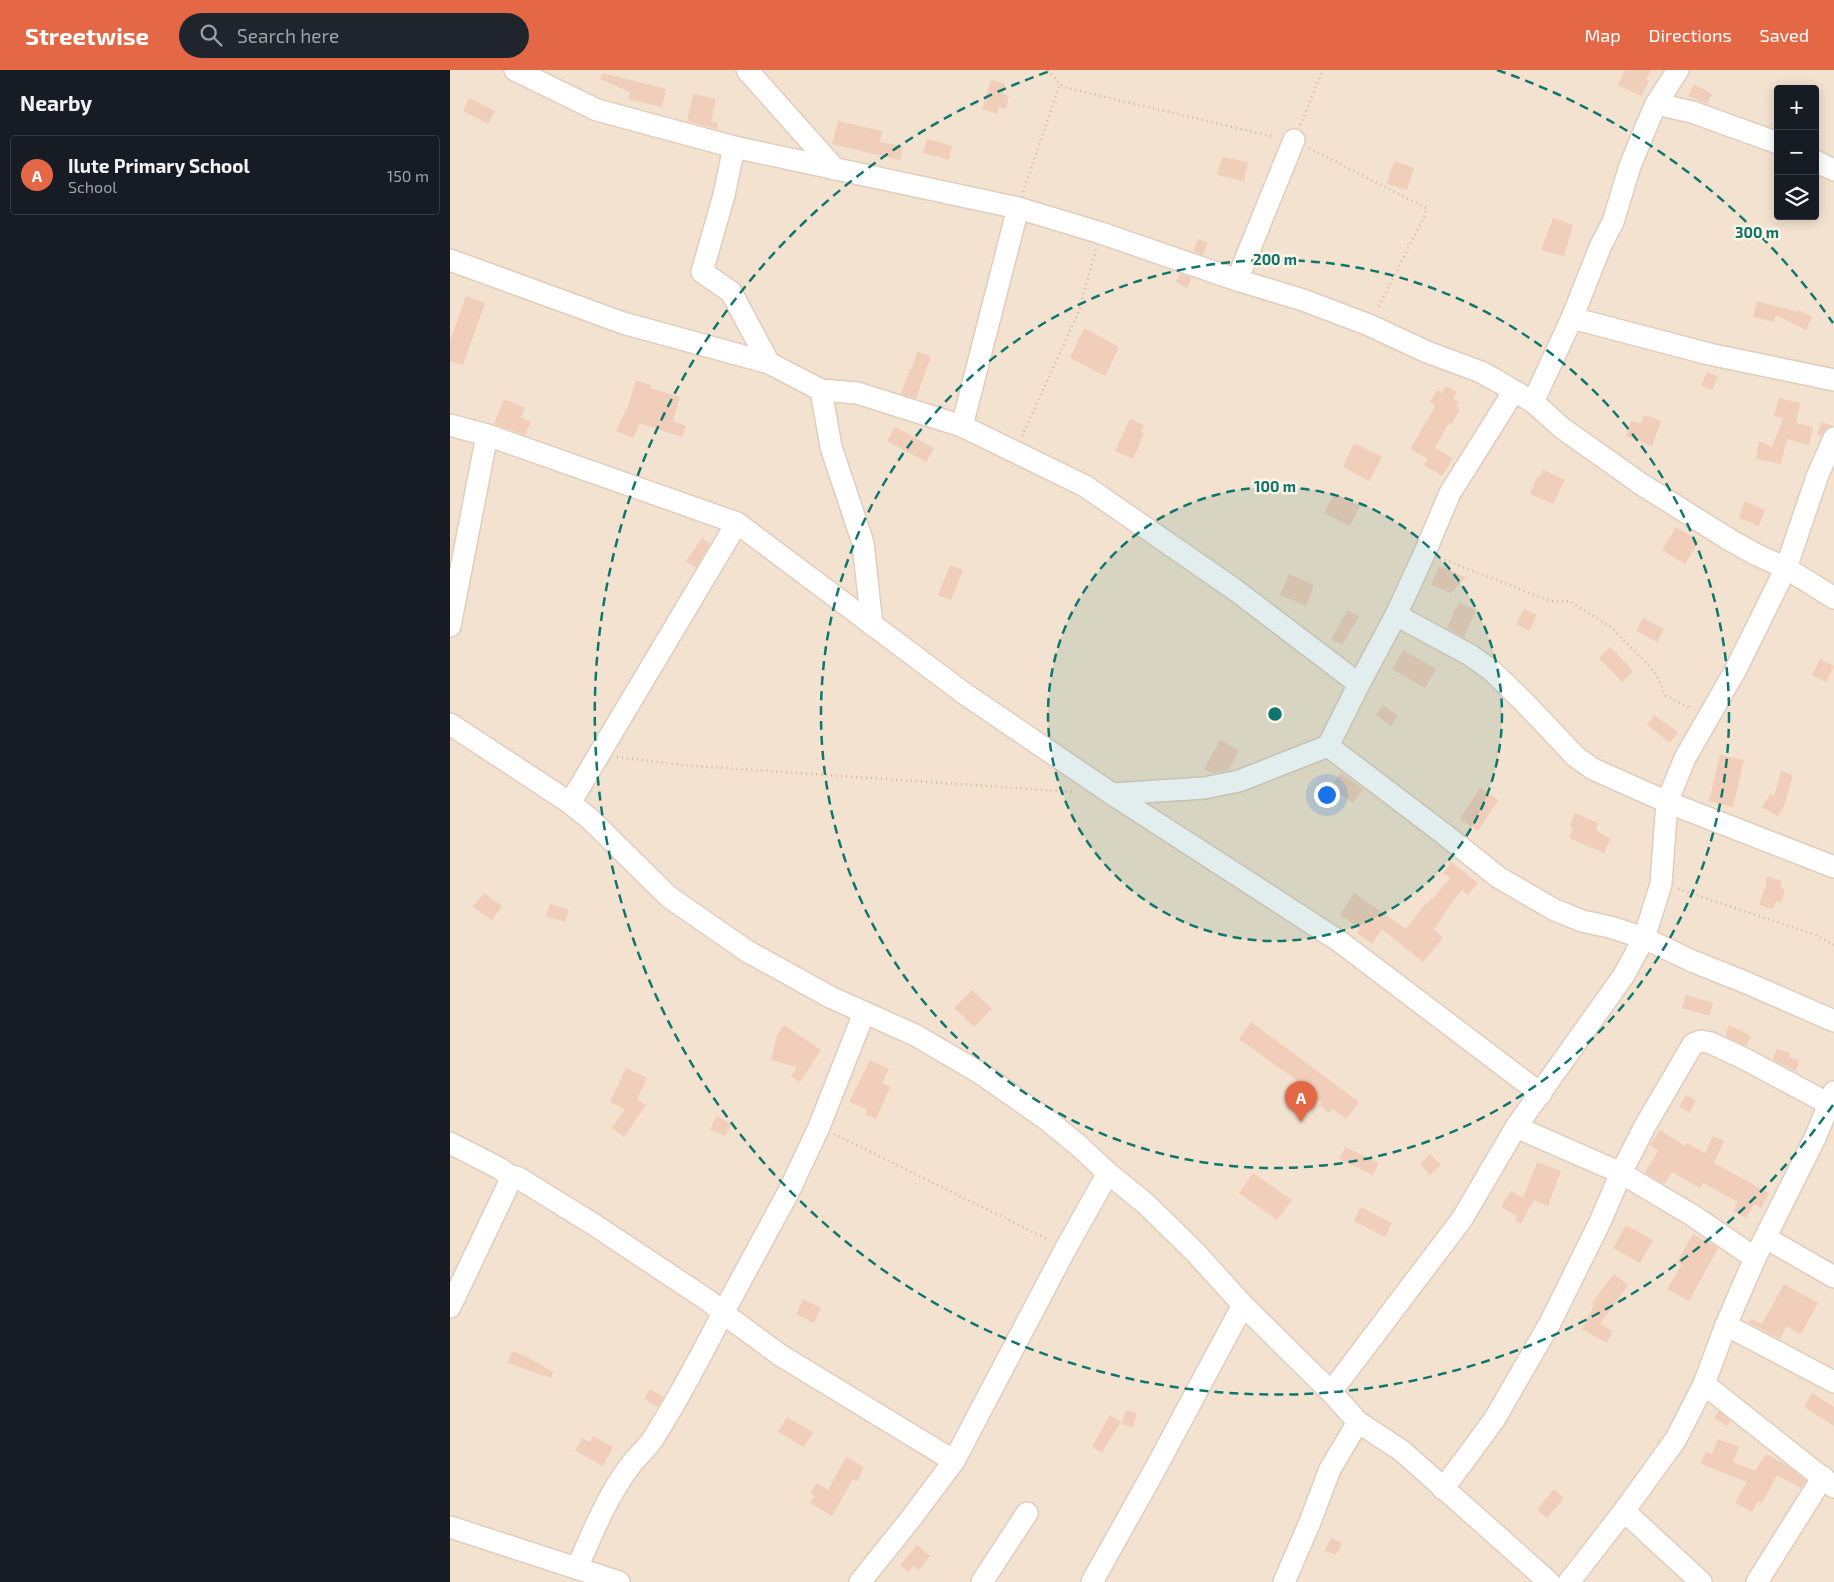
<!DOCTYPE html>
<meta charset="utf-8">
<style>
body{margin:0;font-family:"Exo 2",sans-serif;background:#20242c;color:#f1f3f6}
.controls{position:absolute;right:15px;top:15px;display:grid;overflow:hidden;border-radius:5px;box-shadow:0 2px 12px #0003}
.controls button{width:45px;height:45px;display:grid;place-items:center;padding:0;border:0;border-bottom:1px solid #363941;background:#171b24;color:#f1f3f6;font:25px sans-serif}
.you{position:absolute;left:876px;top:724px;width:18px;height:18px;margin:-12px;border:4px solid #fff;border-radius:50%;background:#1a73e8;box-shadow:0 0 0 8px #1a73e833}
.badge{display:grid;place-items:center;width:32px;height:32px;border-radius:50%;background:#e56846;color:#fff;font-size:16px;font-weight:700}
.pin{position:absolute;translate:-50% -41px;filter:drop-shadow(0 1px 2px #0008)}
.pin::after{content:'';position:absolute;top:26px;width:18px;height:15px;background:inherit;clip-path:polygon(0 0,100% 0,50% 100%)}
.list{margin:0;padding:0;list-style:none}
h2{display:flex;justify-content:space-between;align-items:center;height:65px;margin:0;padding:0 20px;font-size:21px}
h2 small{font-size:16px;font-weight:400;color:#9ea1a6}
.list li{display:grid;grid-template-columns:32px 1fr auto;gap:15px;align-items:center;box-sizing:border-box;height:80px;margin:0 10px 10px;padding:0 10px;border:1px solid #363941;border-radius:5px}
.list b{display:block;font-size:19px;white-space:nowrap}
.list p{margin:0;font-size:16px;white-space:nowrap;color:#9ea1a6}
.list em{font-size:16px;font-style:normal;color:#9ea1a6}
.icon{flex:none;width:28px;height:28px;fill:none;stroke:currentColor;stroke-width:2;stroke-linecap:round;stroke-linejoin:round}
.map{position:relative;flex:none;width:1384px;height:1512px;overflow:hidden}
header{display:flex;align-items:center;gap:30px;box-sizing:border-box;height:70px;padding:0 25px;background:#e56846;color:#fff}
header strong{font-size:24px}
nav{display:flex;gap:28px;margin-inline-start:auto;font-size:18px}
.search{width:350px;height:45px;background:#20242c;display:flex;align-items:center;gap:12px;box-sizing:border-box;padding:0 18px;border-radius:28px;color:#9ea1a6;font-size:19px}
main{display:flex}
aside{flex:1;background:#171b24}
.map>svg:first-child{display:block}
</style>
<header>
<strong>Streetwise</strong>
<div class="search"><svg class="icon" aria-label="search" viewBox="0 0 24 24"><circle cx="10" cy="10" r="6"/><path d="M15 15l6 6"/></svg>Search here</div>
<nav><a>Map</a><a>Directions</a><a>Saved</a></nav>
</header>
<main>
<aside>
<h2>Nearby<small></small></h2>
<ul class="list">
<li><span class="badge">A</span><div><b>Ilute Primary School</b><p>School</p></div><em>150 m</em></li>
</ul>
</aside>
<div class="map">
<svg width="1384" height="1512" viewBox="0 0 1384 1512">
<rect width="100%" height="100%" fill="#fcf1e1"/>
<path fill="#f3e2cf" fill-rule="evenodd" d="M0,0H1384V1512H0ZM1328,19H1365V146H1328Z"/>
<g fill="#f1ceb9">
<polygon points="1175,0 1201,0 1196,9 1199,11 1191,26 1168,15"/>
<polygon points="152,3 216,19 212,37 178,29 180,22 150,9"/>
<polygon points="541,10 555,14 553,24 559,26 556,39 549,37 547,44 532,39"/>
<polygon points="1244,14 1262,24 1257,34 1238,26"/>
<polygon points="243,24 266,29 261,52 268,53 267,59 237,51"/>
<polygon points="19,28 45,41 38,54 13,41"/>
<polygon points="388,51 432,61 430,72 453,76 450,90 382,74"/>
<polygon points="477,69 502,76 499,90 473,83"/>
<polygon points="772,87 798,92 794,111 767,105"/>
<polygon points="944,91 964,98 957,120 937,114"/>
<polygon points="1103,148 1123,155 1114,186 1091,180"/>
<polygon points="749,169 758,173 753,185 743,181"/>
<polygon points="731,204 742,208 737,218 726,212"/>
<polygon points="16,226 35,233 13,295 0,291 0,271"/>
<polygon points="1307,231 1347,242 1348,240 1362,247 1356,260 1326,245 1324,252 1303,247"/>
<polygon points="634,258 669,277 655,306 620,288"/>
<polygon points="467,282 481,286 466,329 451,324 460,299 462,299"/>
<polygon points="1257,302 1268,307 1262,320 1251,315"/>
<polygon points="186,310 201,315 200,318 230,327 223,351 236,356 232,367 190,353 183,368 166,361 176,339 177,340"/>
<polygon points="996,316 1007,322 1003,329 1009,332 1006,337 1010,339 1001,355 998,354 985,378 1003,388 992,406 974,395 978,389 960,379 981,344 985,335 980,332 987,320 992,323"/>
<polygon points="1329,328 1350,333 1346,353 1363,357 1359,375 1337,369 1331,394 1306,389 1309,371 1322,377 1333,348 1324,346"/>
<polygon points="54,329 75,338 71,347 81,352 75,365 44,354"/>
<polygon points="1194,345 1211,351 1202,376 1176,366 1181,351 1191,353"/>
<polygon points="680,349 694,355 691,362 694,363 683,389 665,381"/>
<polygon points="1372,352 1383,356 1376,358 1371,366 1367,364"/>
<polygon points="445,357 484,378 476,392 437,371"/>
<polygon points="904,373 932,387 919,411 893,397"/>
<polygon points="1093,400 1115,410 1103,434 1080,424 1088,405 1091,406"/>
<polygon points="884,423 910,436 900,456 874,443"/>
<polygon points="1295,431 1315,440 1309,456 1289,448"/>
<polygon points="1226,457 1249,471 1235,494 1212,480"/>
<polygon points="252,468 260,474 246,498 236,491"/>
<polygon points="500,495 513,500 501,530 488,525"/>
<polygon points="989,496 1016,507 1001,523 981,515"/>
<polygon points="839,504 864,515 856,536 830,525"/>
<polygon points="1009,532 1026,540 1014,567 997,558"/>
<polygon points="1074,539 1087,545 1079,561 1066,554"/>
<polygon points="898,540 909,547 892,575 881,569"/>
<polygon points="1193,548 1214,559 1207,572 1186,561"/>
<polygon points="1160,577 1183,601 1172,612 1149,588"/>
<polygon points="953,580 986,599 975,618 942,599"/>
<polygon points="1370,589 1384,596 1376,612 1362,605"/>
<polygon points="933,635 948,646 941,656 926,645"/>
<polygon points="1204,645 1228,662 1220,673 1197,655"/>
<polygon points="770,670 789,680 779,700 763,703 754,699"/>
<polygon points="1270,685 1294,690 1283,737 1259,731"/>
<polygon points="1331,701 1343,705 1334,736 1328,746 1312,737 1320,724 1324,726"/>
<polygon points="891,703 913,719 903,733 881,717"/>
<polygon points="1030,718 1048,730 1028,761 1010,749"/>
<polygon points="1125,743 1148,753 1146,760 1160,769 1154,783 1119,768 1123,758 1120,756"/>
<polygon points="1001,792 1028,813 1018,825 1012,820 995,842 984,860 993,868 973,892 932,859 922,874 907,863 910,859 890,845 904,823 956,859 977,832 979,833 981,828 983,829 1000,808 993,803"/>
<polygon points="1316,806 1332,811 1330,818 1335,819 1331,832 1326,831 1323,839 1309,835 1316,815"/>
<polygon points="34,823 52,836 42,850 23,837"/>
<polygon points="100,834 119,840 115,852 96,846"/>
<polygon points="522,920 542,939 524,957 504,938"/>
<polygon points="1236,925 1263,933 1259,946 1232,938"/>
<polygon points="801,952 909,1032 896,1049 883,1039 879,1043 869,1035 872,1032 859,1022 860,1020 789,969"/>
<polygon points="334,955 371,980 350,1012 341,1006 347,997 321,990 327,965"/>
<polygon points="1279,955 1301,966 1296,976 1275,966"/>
<polygon points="1327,979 1340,983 1339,987 1349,990 1346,1001 1323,990"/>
<polygon points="420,990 439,999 432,1013 440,1017 426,1049 415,1044 417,1039 399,1032"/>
<polygon points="176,998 197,1008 187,1029 196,1035 174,1067 162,1058 175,1039 160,1032"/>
<polygon points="1236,1025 1246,1031 1239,1043 1229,1036"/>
<polygon points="267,1046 281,1054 275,1066 260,1059"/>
<polygon points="1210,1060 1235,1076 1237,1073 1255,1083 1263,1066 1274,1071 1264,1093 1319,1123 1311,1138 1304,1134 1296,1148 1283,1141 1288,1132 1253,1113 1250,1118 1222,1102 1214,1114 1195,1103 1208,1081 1200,1075"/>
<polygon points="895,1077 929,1093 923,1105 889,1089"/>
<polygon points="980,1084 991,1095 980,1105 970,1094"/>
<polygon points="1087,1092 1111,1101 1098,1136 1084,1130 1071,1153 1065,1151 1067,1146 1051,1137 1061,1121 1073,1128"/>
<polygon points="803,1103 842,1130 827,1150 789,1123"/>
<polygon points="911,1137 942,1153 935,1167 904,1151"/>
<polygon points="1176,1155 1203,1170 1190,1193 1163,1178"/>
<polygon points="1243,1164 1268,1178 1239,1231 1217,1219 1232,1194 1227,1192"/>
<polygon points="1164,1204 1178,1215 1150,1254 1163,1261 1157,1273 1132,1259 1144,1235 1142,1233"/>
<polygon points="1334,1214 1368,1233 1351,1264 1336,1256 1330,1269 1299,1253 1301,1249 1312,1254"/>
<polygon points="353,1229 371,1238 364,1253 346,1244"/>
<polygon points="62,1281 73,1285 103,1302 101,1308 58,1293"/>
<polygon points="200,1319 214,1327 208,1337 194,1329"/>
<polygon points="1362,1323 1384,1337 1384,1356 1354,1337"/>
<polygon points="676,1340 687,1343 683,1357 672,1354"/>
<polygon points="1269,1341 1280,1351 1277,1356 1264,1348"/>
<polygon points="660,1345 671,1352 652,1382 642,1377"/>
<polygon points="337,1347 363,1362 354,1377 328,1362"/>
<polygon points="143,1366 163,1377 153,1396 125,1381 132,1368 140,1372"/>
<polygon points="1268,1369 1289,1377 1283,1392 1305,1401 1316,1384 1338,1396 1356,1411 1351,1418 1327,1405 1312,1433 1308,1431 1302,1442 1285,1433 1297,1412 1251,1394 1256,1381 1262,1384"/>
<polygon points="396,1387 414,1397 407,1411 403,1409 382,1446 360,1433 365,1426 360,1423 367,1413 378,1420"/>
<polygon points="1104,1419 1114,1428 1097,1448 1087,1440"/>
<polygon points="881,1468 892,1473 886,1485 875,1481"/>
<polygon points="467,1475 480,1486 469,1500 464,1496 459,1502 450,1495"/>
</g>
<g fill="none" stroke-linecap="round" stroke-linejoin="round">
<g stroke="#e0cdbd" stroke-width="24">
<g id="minor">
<polyline points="65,0 147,40 284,77 274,125 252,202 281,222 319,293 371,320 407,323 512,356 635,416 784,519 909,614 878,676 789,711 754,718 662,724"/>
<polyline points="297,0 385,99"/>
<polyline points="1206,34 1242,42 1328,73"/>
<polyline points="284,77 568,138 651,163 787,210 853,230 919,255 977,282 1031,302 1049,312 1083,332 1112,358 1191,414 1280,470 1307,485 1336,498 1384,528"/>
<polyline points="1365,91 1384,100"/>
<polyline points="0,190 173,253 319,293"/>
<polyline points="787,210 844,70"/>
<polyline points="1122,248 1151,175 1163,152 1180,96 1196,57 1206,34 1228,0"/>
<polyline points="371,320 381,377 413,473 422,555"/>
<polyline points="1083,332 1122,248 1259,284 1384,310"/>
<polyline points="0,355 37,365 287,453 515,624 662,724 889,871 1091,1024"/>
<polyline points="512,356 568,138"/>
<polyline points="946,545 1020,585 1041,600 1074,632 1126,687 1143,699 1217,732 1384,797"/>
<polyline points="0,556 37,365"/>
<polyline points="909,614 946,545 975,482 1000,423 1064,321"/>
<polyline points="0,654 120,733 140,749 219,827 297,881 380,927 465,965 530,1003 596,1049 629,1076 658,1103 696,1134 745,1182 793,1235 881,1322 908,1352 952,1381 1099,1512"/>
<polyline points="878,676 994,764 1048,807 1103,839 1132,851 1160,857 1194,868 1242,891 1297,913 1384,951"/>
<polyline points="120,733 287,453"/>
<polyline points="414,943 369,1057 339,1121 273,1243 330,1285 504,1391"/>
<polyline points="1066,1057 1171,1103 1242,1145 1305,1188"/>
<polyline points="0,1073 49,1098 62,1107"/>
<polyline points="1316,1168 1384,1207"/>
<path d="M0,1237L62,1107H67L143,1154L259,1231L273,1243C251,1285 230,1327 204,1367C198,1378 187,1386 180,1396C157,1426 142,1464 127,1498"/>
<polyline points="1276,1255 1384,1312"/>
<polyline points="1254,1314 1384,1417"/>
<polyline points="881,1322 1012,1149 1066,1057 1174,905 1194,868 1211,814 1217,732 1235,688 1285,601 1336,498 1367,407 1384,368"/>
<polyline points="993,1419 1044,1350 1100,1253 1150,1152 1171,1103 1195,1056 1243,974 1251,971 1261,973 1295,989 1379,1034"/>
<polyline points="1174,1441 1251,1512"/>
<polyline points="0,1457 169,1512"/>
<polyline points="410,1512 459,1451 504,1391 616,1178 658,1103"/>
<polyline points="532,1512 577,1443"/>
<polyline points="642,1512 703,1403 793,1235"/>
<polyline points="834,1512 860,1452 880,1399 908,1352"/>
<polyline points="1119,1512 1174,1441 1226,1369 1254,1314 1276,1255 1305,1188 1365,1068 1384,1022"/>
<polyline points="1307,1512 1373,1407"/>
</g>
</g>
<g stroke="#d5b29c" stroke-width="2.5" stroke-dasharray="1 4" stroke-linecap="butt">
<polyline points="598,0 610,14 617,18 825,67"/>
<polyline points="850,55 873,0"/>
<polyline points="859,78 976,138 976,143 928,238"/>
<polyline points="573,122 610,14"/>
<polyline points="572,366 629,241 646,179"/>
<polyline points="990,488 1100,531 1119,531 1161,557 1205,602 1216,626 1242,639"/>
<polyline points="167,687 231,695 625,722"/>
<polyline points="1228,819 1366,865 1384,875"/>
<polyline points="384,1064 599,1170"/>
</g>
<use href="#minor" stroke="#fff" stroke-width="21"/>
</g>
<circle cx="825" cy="644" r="227" fill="#0f766e" fill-opacity=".12"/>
<g fill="none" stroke="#0f766e" stroke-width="2.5" stroke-dasharray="9 6">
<circle cx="825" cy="644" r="227"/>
<circle cx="825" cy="644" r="454"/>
<path d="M1383 1035A681 681 0 1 1 603 0M1047 0A681 681 0 0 1 1383 253"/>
</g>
<circle cx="825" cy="644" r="8" fill="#0f766e" stroke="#fff5e6" stroke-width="2.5"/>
<g font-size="15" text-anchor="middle" font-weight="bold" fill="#0f766e" stroke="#fff5e6" stroke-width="5" stroke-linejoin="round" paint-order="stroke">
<text x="1307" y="168">300 m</text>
<text x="825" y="195">200 m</text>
<text x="825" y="422">100 m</text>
</g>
</svg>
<div class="controls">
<button>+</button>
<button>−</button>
<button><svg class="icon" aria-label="layers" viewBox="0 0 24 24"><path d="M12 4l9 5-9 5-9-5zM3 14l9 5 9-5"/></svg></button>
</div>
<div class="you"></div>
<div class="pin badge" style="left:851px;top:1052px">A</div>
</div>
</main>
